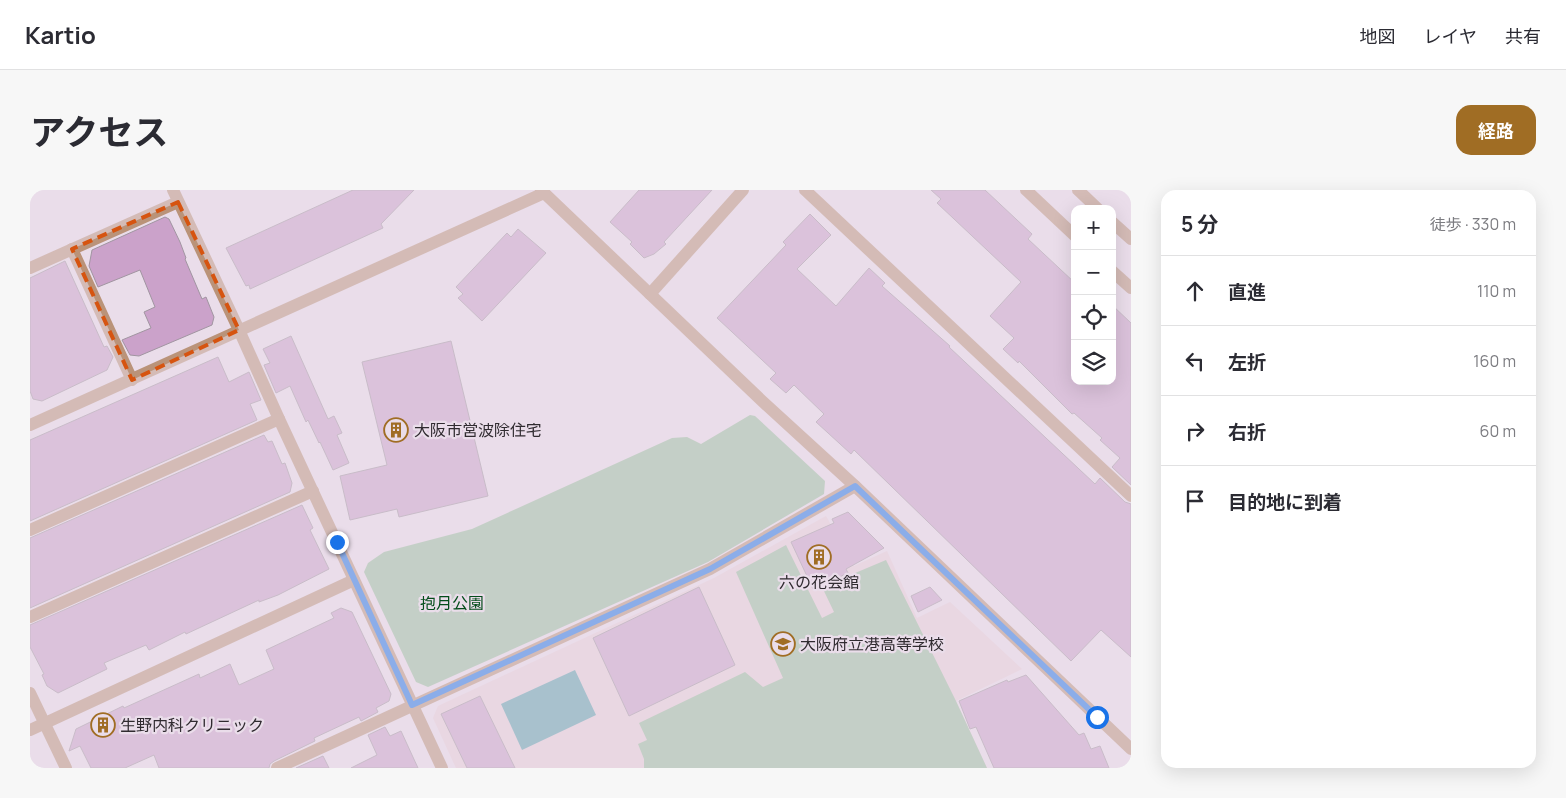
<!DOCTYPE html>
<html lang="ja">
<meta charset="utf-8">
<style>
body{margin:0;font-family:Manrope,"Noto Sans JP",sans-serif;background:#f7f7f7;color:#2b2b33}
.controls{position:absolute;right:15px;top:15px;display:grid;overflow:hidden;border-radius:10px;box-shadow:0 5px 20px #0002}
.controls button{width:45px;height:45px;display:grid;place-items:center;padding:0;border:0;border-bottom:1px solid #e1e1e2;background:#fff;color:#2b2b33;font:25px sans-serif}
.stop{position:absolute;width:15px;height:15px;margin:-11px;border:4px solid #1a73e8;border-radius:50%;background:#fff}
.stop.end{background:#1a73e8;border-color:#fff;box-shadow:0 1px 5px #0008}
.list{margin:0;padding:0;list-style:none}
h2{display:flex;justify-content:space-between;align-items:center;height:65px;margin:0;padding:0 20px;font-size:21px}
h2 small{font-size:16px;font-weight:400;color:#7c7c81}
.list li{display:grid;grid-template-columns:32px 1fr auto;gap:15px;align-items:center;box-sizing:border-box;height:70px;padding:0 20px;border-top:1px solid #e1e1e2}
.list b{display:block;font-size:19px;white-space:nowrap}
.list em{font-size:16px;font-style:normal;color:#7c7c81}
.icon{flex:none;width:28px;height:28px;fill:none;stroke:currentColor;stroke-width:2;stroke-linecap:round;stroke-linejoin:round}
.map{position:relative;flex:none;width:1101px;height:578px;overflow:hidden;border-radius:15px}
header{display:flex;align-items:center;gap:30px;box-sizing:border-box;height:70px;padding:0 25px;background:#fff;border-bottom:1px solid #e1e1e2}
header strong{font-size:24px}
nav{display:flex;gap:28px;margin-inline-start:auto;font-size:18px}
.intro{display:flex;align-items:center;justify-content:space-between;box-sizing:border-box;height:120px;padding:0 30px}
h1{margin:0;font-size:35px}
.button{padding:12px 22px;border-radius:15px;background:#a06d24;color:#fff;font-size:18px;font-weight:700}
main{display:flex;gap:30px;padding:0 30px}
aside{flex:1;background:#fff;border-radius:15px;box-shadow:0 5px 20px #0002}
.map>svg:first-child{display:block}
</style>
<header>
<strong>Kartio</strong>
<nav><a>地図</a><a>レイヤ</a><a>共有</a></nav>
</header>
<div class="intro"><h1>アクセス</h1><a class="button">経路</a></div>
<main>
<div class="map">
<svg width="1101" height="578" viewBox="0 0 1101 578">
<rect width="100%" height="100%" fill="#eaddea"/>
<polygon fill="#e9d0d9" points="796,326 824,376 857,361 887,428 920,412 992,479 926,511 957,578 426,578 403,528 408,516 684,388"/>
<g fill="#98bf9d">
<polygon points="720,225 725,226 795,291 794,304 678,372 398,497 386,492 334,382 338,373 354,362 442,339 642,248 657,247 671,254"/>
<polygon points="756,355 792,428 804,422 792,397 856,370 926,511 957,578 614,578 614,569 608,554 617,550 609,533 715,482 733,497 753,488 706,382"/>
</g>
<polygon fill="#59a0ac" points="545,480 566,525 492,560 471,514"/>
<g fill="#cba2ca" stroke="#a195a1">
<polygon points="323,0 384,0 351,34 353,38 220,99 219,95 216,96 196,58"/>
<polygon points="609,0 682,0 634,52 636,54 624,64 614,68 600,54 602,52 580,32"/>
<polygon points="901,0 955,0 1002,44 998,49 1045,93 1045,191 1082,191 1082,115 1101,133 1101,295 1082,277 1090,268 1070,250 1072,248 1044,223 1042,224 989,171 988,173 973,159 984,148 960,126 991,92 907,13 911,9"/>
<polygon points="780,24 801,45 767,79 806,116 839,78 855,93 852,96 920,156 919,157 1065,294 1070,288 1095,312 1101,314 1101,467 1071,440 1041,471 824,260 821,264 786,232 794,224 764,195 756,203 740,189 746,183 687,128 756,55 753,52"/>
<polygon points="135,27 139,29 150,52 156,68 155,69 172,109 176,107 184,127 182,135 109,166 100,165 92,150 121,138 114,122 125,117 110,80 68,97 59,76 62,60"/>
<polygon points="488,39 516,63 452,131 428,108 433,104 426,97 477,43 481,47"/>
<polygon points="35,71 74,157 77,156 83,167 77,180 12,211 3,209 0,201 0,88"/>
<polygon points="261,146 298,229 304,226 312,243 307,245 319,273 303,280 290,252 289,253 278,230 276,232 260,196 246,203 234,175 240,173 233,159"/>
<polygon points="421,151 458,306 369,327 367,319 320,330 310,286 357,275 332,172"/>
<polygon points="188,167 199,192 219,182 231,210 220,214 227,230 0,331 0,250"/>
<polygon points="234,245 238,252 242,251 252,274 255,273 262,293 260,302 0,418 0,348"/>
<polygon points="272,315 283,338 280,340 299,379 248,405 229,412 229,410 156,444 155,442 119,460 116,455 74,473 77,479 28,503 17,496 12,485 14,484 0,457 0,435"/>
<polygon points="818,322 854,358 816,379 818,383 783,399 761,352 804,333 802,329"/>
<polygon points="669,397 705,475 599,526 563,448"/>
<polygon points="900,397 912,410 888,422 881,406"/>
<polygon points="311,418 322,422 361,504 359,511 346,518 348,522 331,531 329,527 284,548 285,551 244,571 240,574 239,578 129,578 124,565 95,578 61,578 50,556 39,561 46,539 93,516 94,518 169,484 170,488 200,474 209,495 244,479 236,460 304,428 301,423"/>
<polygon points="996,485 1049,545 1054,543 1061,559 1070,556 1079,578 964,578 946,537 940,539 929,511 977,490 978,492"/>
<polygon points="450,506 485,578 437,578 411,524"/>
<polygon points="355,537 360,546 371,541 388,578 321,578 347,565 338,545"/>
<polygon points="293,566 299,578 266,578"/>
</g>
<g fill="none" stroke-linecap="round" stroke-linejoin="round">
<g stroke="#ba9379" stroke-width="12">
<polyline points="143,0 209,140 249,229 412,578"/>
<polyline points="511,0 731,210 825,296 1101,559"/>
<polyline points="775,0 1101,306"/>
<polyline points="996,0 1045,46"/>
<polyline points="1048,0 1068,19"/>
<polyline points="1082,32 1101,49"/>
<polyline points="42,59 102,190"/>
<polyline points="0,78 148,12"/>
<polyline points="1082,81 1101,98"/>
<polyline points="620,104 713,0"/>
<polyline points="0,235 514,3"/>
<polyline points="0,340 249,229"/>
<polyline points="0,427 283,301"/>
<polyline points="0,503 36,578"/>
<polyline points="0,540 324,390"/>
<polyline points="247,578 680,379 825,296"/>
</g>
</g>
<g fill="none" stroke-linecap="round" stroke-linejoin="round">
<polyline stroke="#1a73e8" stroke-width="6" points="307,352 382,515 680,379 825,296 1067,527"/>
</g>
<path d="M0 0H1101V578H0ZM148,12L209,140L102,190L42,59Z" fill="#eaddea" fill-opacity=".55" fill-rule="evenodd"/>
<path fill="none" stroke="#d65410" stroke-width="4" stroke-dasharray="10 6" stroke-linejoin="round" d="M148,12L209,140L102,190L42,59Z"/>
<defs>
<g id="building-ring" transform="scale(1.25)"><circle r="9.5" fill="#eaddea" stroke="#a06d24" stroke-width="1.5"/><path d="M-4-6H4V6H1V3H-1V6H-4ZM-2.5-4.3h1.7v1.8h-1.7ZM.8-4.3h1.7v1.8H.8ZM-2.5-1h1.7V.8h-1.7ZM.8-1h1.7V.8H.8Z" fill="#a06d24"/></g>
<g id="school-ring" transform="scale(1.25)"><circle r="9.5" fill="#eaddea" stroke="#a06d24" stroke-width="1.5"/><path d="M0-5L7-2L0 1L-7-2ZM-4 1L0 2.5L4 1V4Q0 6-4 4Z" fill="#a06d24"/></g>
</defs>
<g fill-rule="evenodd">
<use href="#building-ring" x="366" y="240"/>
<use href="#building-ring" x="789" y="367"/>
<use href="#school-ring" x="753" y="454"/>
<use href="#building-ring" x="73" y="535"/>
</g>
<g text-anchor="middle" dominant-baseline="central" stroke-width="4.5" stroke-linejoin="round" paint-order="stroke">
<g font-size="16" fill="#302b30" stroke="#eaddea" text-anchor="start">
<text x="384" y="240">大阪市営波除住宅</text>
<text x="789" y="392" text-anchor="middle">六の花会館</text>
<text x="770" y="454">大阪府立港高等学校</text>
<text x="90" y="535">生野内科クリニック</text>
</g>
<g font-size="16" fill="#044d1b" stroke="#eaddea">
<text x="422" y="413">抱月公園</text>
</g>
</g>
</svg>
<div class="controls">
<button>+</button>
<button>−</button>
<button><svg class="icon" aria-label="locate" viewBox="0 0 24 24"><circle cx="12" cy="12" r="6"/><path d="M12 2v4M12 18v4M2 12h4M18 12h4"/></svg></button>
<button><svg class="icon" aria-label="layers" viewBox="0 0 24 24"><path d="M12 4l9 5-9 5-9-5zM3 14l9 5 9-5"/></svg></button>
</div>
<div class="stop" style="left:1067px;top:527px"></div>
<div class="stop end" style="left:307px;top:352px"></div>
</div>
<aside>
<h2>5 分<small>徒歩 · 330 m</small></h2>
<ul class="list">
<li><svg class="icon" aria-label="ahead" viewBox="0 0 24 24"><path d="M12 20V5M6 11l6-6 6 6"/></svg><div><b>直進</b></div><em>110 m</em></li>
<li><svg class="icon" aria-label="left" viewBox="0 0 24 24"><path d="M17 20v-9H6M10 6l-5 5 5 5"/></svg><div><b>左折</b></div><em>160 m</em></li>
<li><svg class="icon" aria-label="right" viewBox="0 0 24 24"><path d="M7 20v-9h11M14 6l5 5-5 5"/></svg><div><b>右折</b></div><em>60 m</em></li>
<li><svg class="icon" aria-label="arrive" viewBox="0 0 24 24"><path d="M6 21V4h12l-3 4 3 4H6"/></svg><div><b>目的地に到着</b></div></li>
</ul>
</aside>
</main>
